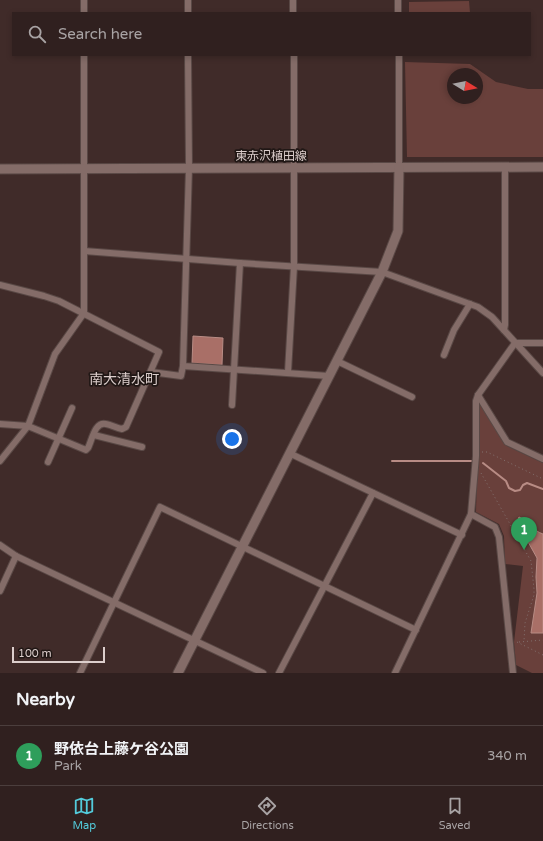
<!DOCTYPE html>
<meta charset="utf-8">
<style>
body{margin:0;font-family:"Varela Round","Noto Sans JP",sans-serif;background:#3c2d2c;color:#f1f3f6}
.compass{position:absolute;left:447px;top:68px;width:36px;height:36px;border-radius:50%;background:#30201f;box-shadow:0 2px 6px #0003;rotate:100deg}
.scale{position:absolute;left:12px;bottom:10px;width:93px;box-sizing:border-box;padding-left:4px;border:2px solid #dccecc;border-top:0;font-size:11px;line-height:14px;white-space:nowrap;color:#dccecc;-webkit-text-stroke:3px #201715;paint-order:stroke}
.you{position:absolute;left:232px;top:439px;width:14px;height:14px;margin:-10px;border:3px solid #fff;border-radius:50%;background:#1a73e8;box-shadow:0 0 0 6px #1a73e833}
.badge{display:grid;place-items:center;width:26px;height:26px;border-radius:50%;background:#53cbdb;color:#fff;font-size:13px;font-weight:700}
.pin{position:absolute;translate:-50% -33px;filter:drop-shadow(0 1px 2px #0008)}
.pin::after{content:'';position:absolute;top:21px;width:14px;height:12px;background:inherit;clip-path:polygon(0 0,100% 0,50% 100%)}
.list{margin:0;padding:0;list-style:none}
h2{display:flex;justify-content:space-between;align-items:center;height:52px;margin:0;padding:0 16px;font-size:17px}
h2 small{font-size:13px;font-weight:400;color:#a8a3a4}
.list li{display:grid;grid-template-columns:26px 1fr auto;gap:12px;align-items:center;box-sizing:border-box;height:60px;padding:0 16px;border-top:1px solid #4b3e3d}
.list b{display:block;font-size:15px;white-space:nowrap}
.list p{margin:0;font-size:13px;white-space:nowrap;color:#a8a3a4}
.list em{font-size:13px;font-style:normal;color:#a8a3a4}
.icon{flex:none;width:22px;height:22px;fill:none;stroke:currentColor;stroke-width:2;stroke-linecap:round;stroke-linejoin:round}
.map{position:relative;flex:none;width:543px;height:673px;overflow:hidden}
.search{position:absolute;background:#30201f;box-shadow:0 2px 6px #0003;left:12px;right:12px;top:12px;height:44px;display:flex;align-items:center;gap:10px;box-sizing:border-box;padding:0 14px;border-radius:0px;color:#a8a3a4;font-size:15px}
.sheet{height:112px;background:#30201f}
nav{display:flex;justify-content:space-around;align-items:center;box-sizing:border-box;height:56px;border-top:1px solid #4b3e3d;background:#30201f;font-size:11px;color:#a8a3a4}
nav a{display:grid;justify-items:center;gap:2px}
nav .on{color:#53cbdb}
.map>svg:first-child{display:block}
</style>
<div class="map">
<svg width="543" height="673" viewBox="0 0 543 673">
<rect width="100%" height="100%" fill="#402b29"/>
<g fill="#69403b" fill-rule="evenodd">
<polygon points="469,1 470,13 409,13 409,2"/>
<path d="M405,62L470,64L496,82L528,89H543V157H407ZM453,74H477V98H453Z"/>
<polygon points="479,400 507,446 543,463 543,673 532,673 516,665 514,642 523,566 505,564 504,536 499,524 476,512"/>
</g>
<g fill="#a96f67" stroke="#b88c85">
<polygon points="193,336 223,338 222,365 192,363"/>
<path d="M519,517C528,521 533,531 543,534V633H531L537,593L536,577L537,558L517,522Z"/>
</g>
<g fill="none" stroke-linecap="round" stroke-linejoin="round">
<g stroke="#b88c85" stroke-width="2">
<polyline points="392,461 472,461"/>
<polyline points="483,463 506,481 509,488 515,491 520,490 523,485 527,483 543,489"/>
</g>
<g stroke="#594845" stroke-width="8">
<g id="street">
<polyline points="188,0 188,13"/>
<polyline points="293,0 293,13"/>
<polyline points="398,0 398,13"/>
<polyline points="84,13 84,0"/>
<polyline points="188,55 189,168 183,366 329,376"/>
<polyline points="399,55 399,167"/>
<polyline points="84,251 240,263 382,272 478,307 492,317 543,373"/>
<path d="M0,285L44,296L59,301L159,352L126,427L122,429C116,428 112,425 106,424C95,421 92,440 88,448L86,450L28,426L0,424"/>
<polyline points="504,330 505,325 505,167"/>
<polyline points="444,355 454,330 470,304"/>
<polyline points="337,361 412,397"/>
<polyline points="151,372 181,376 183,366"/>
<polyline points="288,372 294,266 294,55"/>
<polyline points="478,395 507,442 543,459"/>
<polyline points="232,405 240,263"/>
<polyline points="94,435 142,447"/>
<polyline points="289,453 462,535"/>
<polyline points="0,461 28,426 55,354 84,313 84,55"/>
<polyline points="48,462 72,408"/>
<polyline points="471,514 495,527 499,537 513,673"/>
<polyline points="0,545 16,556 263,673"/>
<polyline points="0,591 16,556"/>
<polyline points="80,673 160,507 416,630"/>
<polyline points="279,673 373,493"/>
<polyline points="395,673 471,514 476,456 476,401 478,395 515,343 543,343"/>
</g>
</g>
<g stroke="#594845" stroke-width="11">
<g id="secondary">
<polyline points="0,169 543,167"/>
<polyline points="178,673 382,272 398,231 399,167"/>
</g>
</g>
<g stroke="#83716f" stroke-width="1" stroke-dasharray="1 3" stroke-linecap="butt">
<polyline points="482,452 487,452 543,479"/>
<polyline points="481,473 531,561 534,589 534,595 525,623 524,641"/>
<polyline points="517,642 543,655"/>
<polyline points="519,642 543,640"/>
</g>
<use href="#street" stroke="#846c68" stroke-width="6"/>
<use href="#secondary" stroke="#846c68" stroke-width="9"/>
</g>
<g text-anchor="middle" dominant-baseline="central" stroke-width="3.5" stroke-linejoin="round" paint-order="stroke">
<g font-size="12" fill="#dccecc" stroke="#201715">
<text x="271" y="156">東赤沢植田線</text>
</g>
<g font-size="14" fill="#dccecc" stroke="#201715">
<text x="124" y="379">南大清水町</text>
</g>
</g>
</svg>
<svg class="compass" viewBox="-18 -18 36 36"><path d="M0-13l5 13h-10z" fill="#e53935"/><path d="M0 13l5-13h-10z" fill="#a8a3a4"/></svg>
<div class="scale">100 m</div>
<div class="you"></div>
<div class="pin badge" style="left:524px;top:550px;background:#2e9e5b">1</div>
<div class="search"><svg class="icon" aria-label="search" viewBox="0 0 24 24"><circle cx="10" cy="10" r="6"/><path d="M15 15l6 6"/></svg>Search here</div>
</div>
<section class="sheet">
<h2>Nearby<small></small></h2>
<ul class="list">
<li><span class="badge" style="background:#2e9e5b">1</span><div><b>野依台上藤ケ谷公園</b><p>Park</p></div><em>340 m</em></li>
</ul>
</section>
<nav>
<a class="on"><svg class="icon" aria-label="map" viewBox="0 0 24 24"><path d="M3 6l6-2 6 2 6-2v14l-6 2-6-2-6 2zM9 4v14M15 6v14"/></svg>Map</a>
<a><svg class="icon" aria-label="directions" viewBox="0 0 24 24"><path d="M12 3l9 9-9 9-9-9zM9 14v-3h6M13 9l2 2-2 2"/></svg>Directions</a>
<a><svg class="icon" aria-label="saved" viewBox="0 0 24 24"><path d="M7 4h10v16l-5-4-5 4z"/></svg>Saved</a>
</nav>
